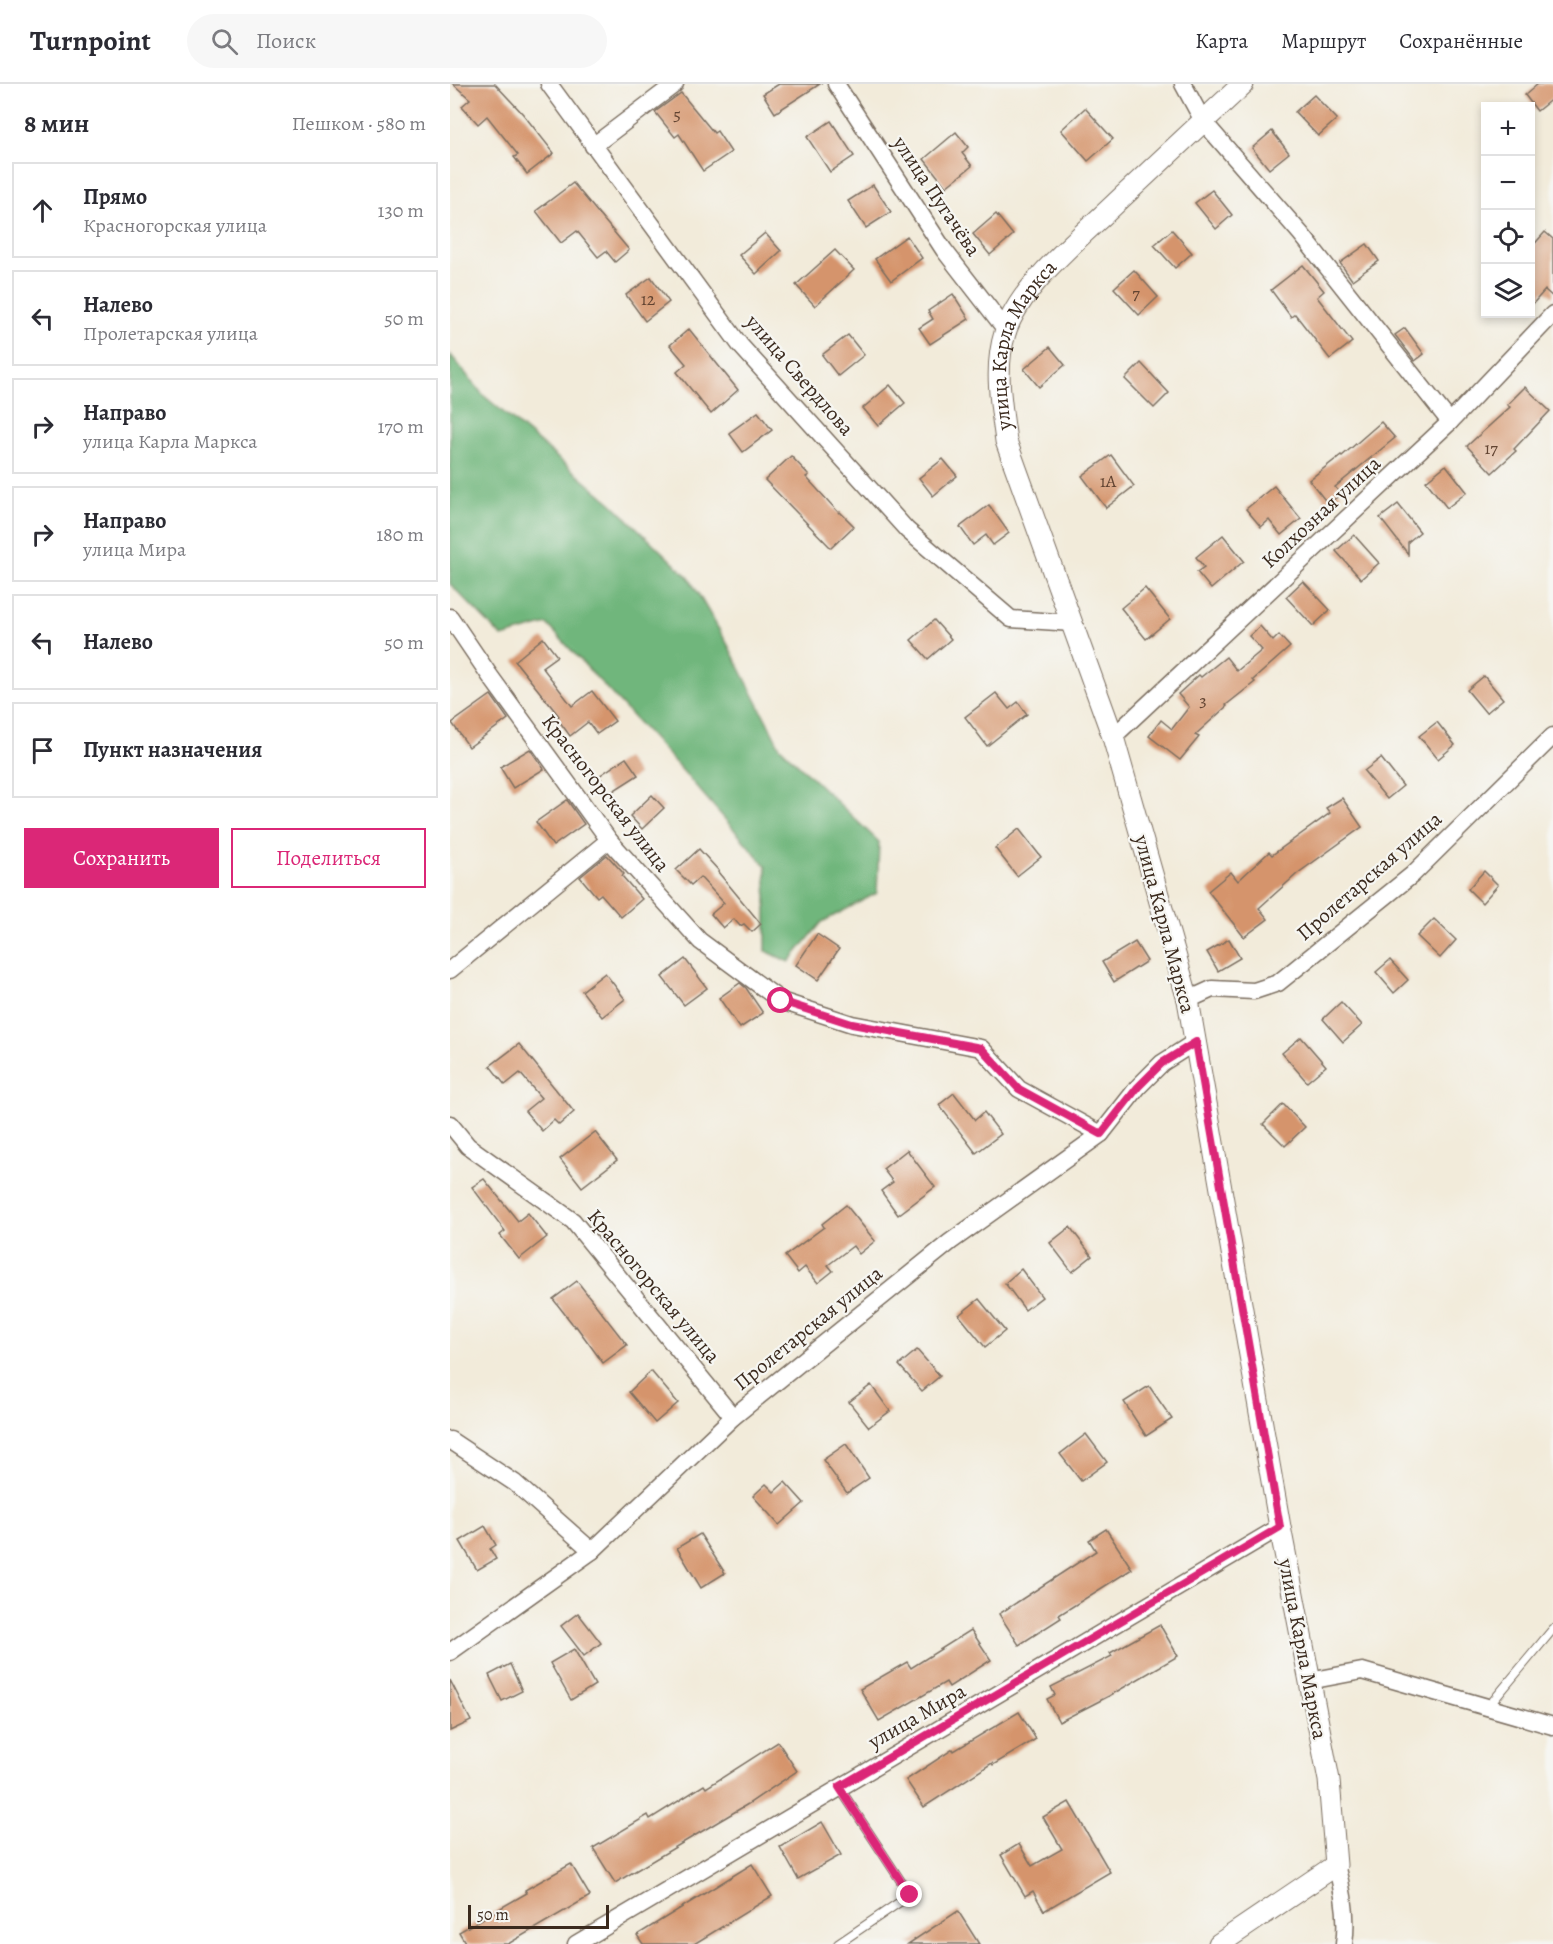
<!DOCTYPE html>
<html lang="ru">
<meta charset="utf-8">
<style>
body{margin:0;font-family:Alegreya,serif;background:#f7f7f7;color:#2b2b33}
.controls{position:absolute;right:18px;top:18px;display:grid;overflow:hidden;border-radius:0px;box-shadow:0 3px 9px #0003}
.controls button{width:54px;height:54px;display:grid;place-items:center;padding:0;border:0;border-bottom:2px solid #e1e1e2;background:#fff;color:#2b2b33;font:30px sans-serif}
.scale{position:absolute;left:18px;bottom:15px;width:141px;box-sizing:border-box;padding-left:6px;border:3px solid #3b2a1e;border-top:0;font-size:16px;line-height:21px;white-space:nowrap;color:#3b2a1e;-webkit-text-stroke:4px #f6f6f2;paint-order:stroke}
.stop{position:absolute;width:18px;height:18px;margin:-14px;border:4px solid #db2777;border-radius:50%;background:#fff}
.stop.end{background:#db2777;border-color:#fff;box-shadow:0 2px 6px #0008}
.list{margin:0;padding:0;list-style:none}
h2{display:flex;justify-content:space-between;align-items:center;height:78px;margin:0;padding:0 24px;font-size:26px}
h2 small{font-size:20px;font-weight:400;color:#7c7c81}
.list li{display:grid;grid-template-columns:39px 1fr auto;gap:18px;align-items:center;box-sizing:border-box;height:96px;margin:0 12px 12px;padding:0 12px;border:2px solid #e1e1e2;border-radius:0px}
.list b{display:block;font-size:22px;white-space:nowrap}
.list p{margin:0;font-size:20px;white-space:nowrap;color:#7c7c81}
.list em{font-size:20px;font-style:normal;color:#7c7c81}
.actions{display:flex;gap:12px;padding:18px 24px}
.actions a{flex:1;padding:14px 0;border:2px solid #db2777;border-radius:0px;text-align:center;font-size:21px;color:#db2777}
.actions .main{background:#db2777;color:#fff}
.icon{flex:none;width:33px;height:33px;fill:none;stroke:currentColor;stroke-width:2;stroke-linecap:round;stroke-linejoin:round}
.map{position:relative;flex:none;width:1103px;height:1860px;overflow:hidden}
header{display:flex;align-items:center;gap:36px;box-sizing:border-box;height:84px;padding:0 30px;background:#fff;border-bottom:2px solid #e1e1e2}
header strong{font-size:28px}
nav{display:flex;gap:33px;margin-inline-start:auto;font-size:21px}
.search{width:420px;height:54px;background:#f7f7f7;display:flex;align-items:center;gap:15px;box-sizing:border-box;padding:0 21px;border-radius:33px;color:#7c7c81;font-size:22px}
main{display:flex}
aside{flex:1;background:#fff}
.map>svg:first-child{display:block}
</style>
<header>
<strong>Turnpoint</strong>
<div class="search"><svg class="icon" aria-label="search" viewBox="0 0 24 24"><circle cx="10" cy="10" r="6"/><path d="M15 15l6 6"/></svg>Поиск</div>
<nav><a>Карта</a><a>Маршрут</a><a>Сохранённые</a></nav>
</header>
<main>
<aside>
<h2>8 мин<small>Пешком · 580 m</small></h2>
<ul class="list">
<li><svg class="icon" aria-label="ahead" viewBox="0 0 24 24"><path d="M12 20V5M6 11l6-6 6 6"/></svg><div><b>Прямо</b><p>Красногорская улица</p></div><em>130 m</em></li>
<li><svg class="icon" aria-label="left" viewBox="0 0 24 24"><path d="M17 20v-9H6M10 6l-5 5 5 5"/></svg><div><b>Налево</b><p>Пролетарская улица</p></div><em>50 m</em></li>
<li><svg class="icon" aria-label="right" viewBox="0 0 24 24"><path d="M7 20v-9h11M14 6l5 5-5 5"/></svg><div><b>Направо</b><p>улица Карла Маркса</p></div><em>170 m</em></li>
<li><svg class="icon" aria-label="right" viewBox="0 0 24 24"><path d="M7 20v-9h11M14 6l5 5-5 5"/></svg><div><b>Направо</b><p>улица Мира</p></div><em>180 m</em></li>
<li><svg class="icon" aria-label="left" viewBox="0 0 24 24"><path d="M17 20v-9H6M10 6l-5 5 5 5"/></svg><div><b>Налево</b></div><em>50 m</em></li>
<li><svg class="icon" aria-label="arrive" viewBox="0 0 24 24"><path d="M6 21V4h12l-3 4 3 4H6"/></svg><div><b>Пункт назначения</b></div></li>
</ul>
<div class="actions"><a class="main">Сохранить</a><a>Поделиться</a></div>
</aside>
<div class="map">
<svg width="1103" height="1860" viewBox="0 0 1103 1860">
<rect width="100%" height="100%" fill="#f6f6f2"/>
<filter id="ink" filterUnits="userSpaceOnUse"><feTurbulence type="fractalNoise" baseFrequency=".0167" numOctaves="2"/><feDisplacementMap in="SourceGraphic" scale="12" xChannelSelector="R" yChannelSelector="G"/><feConvolveMatrix kernelMatrix="1 2 1 2 8 2 1 2 1" color-interpolation-filters="sRGB"/></filter>
<filter id="wash" filterUnits="userSpaceOnUse"><feTurbulence type="fractalNoise" baseFrequency=".008" numOctaves="4" result="noise"/><feDisplacementMap in="SourceGraphic" scale="24" xChannelSelector="R" yChannelSelector="G"/><feGaussianBlur stdDeviation="1.35" result="paint"/><feColorMatrix in="noise" values="0 0 0 0 0 0 0 0 0 0 0 0 0 0 0 0 0 1.4 0 .05"/><feComposite in="paint" operator="in"/></filter>
<g filter="url(#wash)">
<rect width="100%" height="100%" fill="#f2ebda"/>
<polygon fill="#70b67b" stroke="#56704c" stroke-width="1.5" points="0,270 33,311 161,419 239,494 278,561 330,663 429,758 427,809 372,838 339,878 316,867 316,782 232,686 97,540 52,553 0,500"/>
<g id="blocks">
<g fill="#d5946c">
<polygon points="3,0 45,0 73,30 104,69 77,90 64,73 68,71 37,32 28,40 12,22 20,15"/>
<polygon points="329,0 370,0 325,29 313,10"/>
<polygon points="1088,0 1103,0 1103,14 1087,27 1075,11"/>
<polygon points="231,9 264,49 267,47 281,68 253,87 229,50 225,53 205,28"/>
<polygon points="864,11 887,35 868,52 845,28"/>
<polygon points="635,24 663,55 638,77 611,46"/>
<polygon points="381,37 404,72 380,88 357,53"/>
<polygon points="822,47 839,69 819,85 802,64"/>
<polygon points="506,48 518,63 512,69 522,82 496,103 474,75"/>
<polygon points="123,99 179,166 165,178 156,167 148,173 127,147 111,159 86,127"/>
<polygon points="423,101 441,128 416,144 398,117"/>
<polygon points="762,106 782,131 766,145 745,119"/>
<polygon points="546,130 563,151 540,171 523,150"/>
<polygon points="722,146 742,169 725,184 704,161"/>
<polygon points="1095,148 1103,155 1103,213 1095,206 1080,223 1080,165"/>
<polygon points="315,149 331,167 306,190 289,171"/>
<polygon points="457,152 472,174 441,197 425,175"/>
<polygon points="917,160 929,177 902,196 890,179"/>
<polygon points="385,166 404,186 365,222 346,201"/>
<polygon points="853,181 874,207 867,213 902,258 880,275 845,230 841,233 821,206"/>
<polygon points="684,186 708,213 689,231 664,204"/>
<polygon points="201,193 219,218 195,237 176,211"/>
<polygon points="503,210 519,235 480,260 469,244 483,235 478,227"/>
<polygon points="955,244 974,270 965,277 945,251"/>
<polygon points="239,245 288,306 261,330 227,288 236,280 220,261"/>
<polygon points="398,251 414,271 388,292 372,271"/>
<polygon points="600,263 615,281 589,303 574,285"/>
<polygon points="691,279 719,309 704,324 675,295"/>
<polygon points="440,301 455,319 428,342 413,324"/>
<polygon points="1075,303 1100,327 1064,365 1066,367 1042,389 1017,362 1060,323 1057,321"/>
<polygon points="308,328 322,346 293,368 279,349"/>
<polygon points="931,338 945,354 885,403 891,410 878,420 859,396 891,371 892,372"/>
<polygon points="661,371 684,402 656,424 632,392"/>
<polygon points="341,372 359,391 356,393 389,429 390,428 404,442 381,464 315,396"/>
<polygon points="493,375 507,392 483,412 469,394"/>
<polygon points="996,381 1017,408 997,424 976,397"/>
<polygon points="824,402 851,435 831,451 819,436 811,443 796,425"/>
<polygon points="948,420 970,448 958,458 958,470 930,434"/>
<polygon points="539,421 559,449 543,461 536,451 523,461 510,443"/>
<polygon points="773,451 794,477 761,505 747,488 754,483 746,473"/>
<polygon points="904,451 929,479 911,495 886,467"/>
<polygon points="853,497 880,526 863,542 836,513"/>
<polygon points="695,504 720,535 696,555 671,524"/>
<polygon points="484,536 501,555 478,575 461,556"/>
<polygon points="810,542 823,557 829,551 840,563 803,596 805,598 776,621 777,622 745,651 749,653 730,676 699,652 711,636 722,645 739,623 728,610 749,591 751,593 776,573 787,587 812,566 799,552"/>
<polygon points="93,554 107,572 92,583 122,622 142,607 165,637 147,650 138,638 120,652 107,634 109,632 65,577"/>
<polygon points="1034,592 1053,615 1036,629 1017,606"/>
<polygon points="546,609 559,625 568,618 577,630 537,662 515,633"/>
<polygon points="41,611 58,635 19,663 2,639"/>
<polygon points="987,638 1005,661 988,675 969,652"/>
<polygon points="80,665 94,685 63,704 50,683"/>
<polygon points="176,674 188,691 160,709 149,692"/>
<polygon points="931,674 953,702 937,715 914,687"/>
<polygon points="202,711 214,724 192,745 180,732"/>
<polygon points="892,714 912,743 848,789 809,824 818,835 794,853 758,807 781,788 788,797 819,768 822,771 880,729 876,724"/>
<polygon points="117,716 134,740 103,762 86,738"/>
<polygon points="569,745 591,773 567,792 545,764"/>
<polygon points="249,765 269,787 268,788 311,840 302,848 294,840 290,842 284,835 273,844 261,830 274,819 250,793 241,801 226,786"/>
<polygon points="157,771 174,790 172,792 192,815 171,833 151,810 147,813 130,793"/>
<polygon points="1034,787 1048,801 1032,819 1018,805"/>
<polygon points="984,835 1006,856 990,874 967,852"/>
<polygon points="367,850 389,865 368,896 346,881"/>
<polygon points="779,855 790,874 768,887 757,868"/>
<polygon points="685,858 697,877 664,898 652,878"/>
<polygon points="235,875 257,904 234,921 212,893"/>
<polygon points="940,876 958,896 944,909 926,888"/>
<polygon points="155,889 175,915 152,933 132,907"/>
<polygon points="290,899 296,904 313,929 290,944 269,914"/>
<polygon points="891,918 912,941 893,958 873,935"/>
<polygon points="851,953 876,982 857,998 832,969"/>
<polygon points="69,960 124,1028 109,1041 104,1036 92,1047 75,1027 91,1014 70,989 55,1001 40,982"/>
<polygon points="504,1009 525,1036 534,1028 551,1050 526,1069 489,1021"/>
<polygon points="833,1020 855,1043 835,1062 813,1040"/>
<polygon points="145,1048 167,1076 132,1103 110,1075"/>
<polygon points="457,1066 485,1103 448,1131 431,1107 443,1098 433,1085"/>
<polygon points="34,1095 68,1137 78,1129 97,1153 69,1175 50,1151 55,1147 22,1103"/>
<polygon points="396,1121 425,1157 409,1170 403,1162 378,1181 383,1187 368,1199 355,1183 348,1189 335,1172 374,1143 372,1140"/>
<polygon points="620,1143 642,1172 622,1188 600,1159"/>
<polygon points="571,1185 592,1213 575,1226 555,1199"/>
<polygon points="127,1197 177,1261 153,1279 126,1242 125,1243 103,1215"/>
<polygon points="529,1215 555,1247 535,1263 509,1231"/>
<polygon points="467,1266 490,1292 472,1307 449,1281"/>
<polygon points="201,1287 228,1319 205,1339 179,1308"/>
<polygon points="421,1301 440,1327 419,1343 399,1318"/>
<polygon points="699,1302 722,1335 696,1352 674,1318"/>
<polygon points="636,1350 657,1378 631,1397 610,1370"/>
<polygon points="396,1360 419,1394 397,1409 373,1376"/>
<polygon points="335,1398 354,1419 329,1441 303,1412 316,1400 324,1408"/>
<polygon points="35,1442 46,1461 40,1465 46,1475 27,1486 10,1457"/>
<polygon points="656,1445 682,1485 609,1531 611,1534 569,1561 549,1530 646,1467 639,1456"/>
<polygon points="250,1450 275,1489 251,1504 227,1464"/>
<polygon points="128,1529 151,1559 134,1572 111,1542"/>
<polygon points="710,1541 728,1572 659,1612 609,1638 597,1615 605,1611 601,1603 662,1572 660,1569"/>
<polygon points="521,1546 541,1576 499,1603 496,1598 429,1637 410,1605 457,1578 461,1584"/>
<polygon points="124,1565 145,1601 121,1616 100,1579"/>
<polygon points="60,1580 72,1607 52,1617 39,1591"/>
<polygon points="0,1596 21,1637 0,1647"/>
<polygon points="569,1628 586,1655 543,1681 542,1679 474,1723 456,1696 503,1665 504,1667"/>
<polygon points="328,1658 347,1687 298,1720 165,1799 143,1764 198,1731 200,1735 254,1701 256,1704"/>
<polygon points="619,1718 660,1788 594,1827 583,1807 575,1812 551,1771 569,1760 582,1782 612,1765 593,1733"/>
<polygon points="372,1738 391,1771 348,1795 330,1763"/>
<polygon points="121,1780 140,1812 58,1860 16,1860 9,1848 77,1809 75,1806"/>
<polygon points="302,1780 322,1812 244,1860 193,1860 187,1851"/>
<polygon points="508,1827 529,1860 458,1860"/>
</g>
</g>
</g>
<g filter="url(#ink)">
<use href="#blocks" fill-opacity="0" stroke="#7b6e60" stroke-width="1.5"/>
<g fill="none" stroke-linecap="round" stroke-linejoin="round">
<g stroke="#7b6e60" stroke-width="10">
<g id="service">
<polyline points="1038,1623 1103,1545"/>
<polyline points="388,1860 460,1811 389,1703"/>
</g>
</g>
<g stroke="#7b6e60" stroke-width="19">
<g id="minor">
<polyline points="99,0 290,261 457,446 561,535 623,539"/>
<polyline points="386,0 494,166 556,246"/>
<polyline points="733,0 753,37 851,150 1000,338"/>
<polyline points="143,62 225,0"/>
<polyline points="0,533 40,592 159,756 250,857 331,917 402,940 531,964 569,1005 651,1050"/>
<polyline points="663,653 1000,338 1103,230"/>
<polyline points="0,886 159,756"/>
<polyline points="738,916 762,905 804,907 828,899 962,791 1103,652"/>
<polyline points="0,1040 18,1062 123,1137 283,1333"/>
<polyline points="0,1356 65,1399 142,1467"/>
<polyline points="0,1568 142,1467 283,1333 500,1158 651,1050 688,1003 712,979 745,958"/>
<polyline points="859,1597 912,1587 1103,1642"/>
<path d="M886,1781C893,1806 898,1834 894,1860"/>
<polyline points="126,1860 830,1443"/>
</g>
</g>
<g stroke="#7b6e60" stroke-width="23">
<g id="tertiary">
<path id="s1" d="M769,1860L886,1781L879,1696L830,1443L738,916L663,653L556,357C551,320 544,284 555,249C570,201 631,153 667,118C709,79 751,39 793,0"/>
</g>
</g>
<use href="#service" stroke="#fff" stroke-width="8"/>
<use href="#minor" stroke="#fff" stroke-width="16"/>
<use href="#tertiary" stroke="#fff" stroke-width="21"/>
</g>
</g>
<g fill="none" stroke-linecap="round" stroke-linejoin="round" filter="url(#ink)">
<polyline stroke="#db2777" stroke-width="8" points="331,917 402,940 531,964 569,1005 651,1050 688,1003 712,979 746,958 830,1443 389,1703 460,1811"/>
</g>
<g text-anchor="middle" dominant-baseline="central" stroke-width="4.5" stroke-linejoin="round" paint-order="stroke">
<g font-size="18" fill="#624432">
<text x="227" y="30">5</text>
<text x="686" y="209">7</text>
<text x="198" y="215">12</text>
<text x="1041" y="364">17</text>
<text x="658" y="397">1А</text>
<text x="753" y="616">3</text>
</g>
<g font-size="21" fill="#3b2a1e" stroke="#f6f6f2">
<text transform="translate(487 112) rotate(56)">улица Пугачёва</text>
<text stroke="none"><textPath href="#s1" startOffset="1710">улица Карла Маркса</textPath></text>
<text transform="translate(350 291) rotate(49)">улица Свердлова</text>
<text transform="translate(871 428) rotate(-43)">Колхозная улица</text>
<text transform="translate(156 709) rotate(52)">Красногорская улица</text>
<text transform="translate(919 792) rotate(-41)">Пролетарская улица</text>
<text transform="translate(715 840) rotate(75)">улица Карла Маркса</text>
<text transform="translate(204 1202) rotate(50)">Красногорская улица</text>
<text transform="translate(358 1244) rotate(-39)">Пролетарская улица</text>
<text transform="translate(853 1565) rotate(79)">улица Карла Маркса</text>
<text transform="translate(467 1632) rotate(-30)">улица Мира</text>
</g>
</g>
</svg>
<div class="controls">
<button>+</button>
<button>−</button>
<button><svg class="icon" aria-label="locate" viewBox="0 0 24 24"><circle cx="12" cy="12" r="6"/><path d="M12 2v4M12 18v4M2 12h4M18 12h4"/></svg></button>
<button><svg class="icon" aria-label="layers" viewBox="0 0 24 24"><path d="M12 4l9 5-9 5-9-5zM3 14l9 5 9-5"/></svg></button>
</div>
<div class="scale">50 m</div>
<div class="stop" style="left:331px;top:917px"></div>
<div class="stop end" style="left:460px;top:1811px"></div>
</div>
</main>
